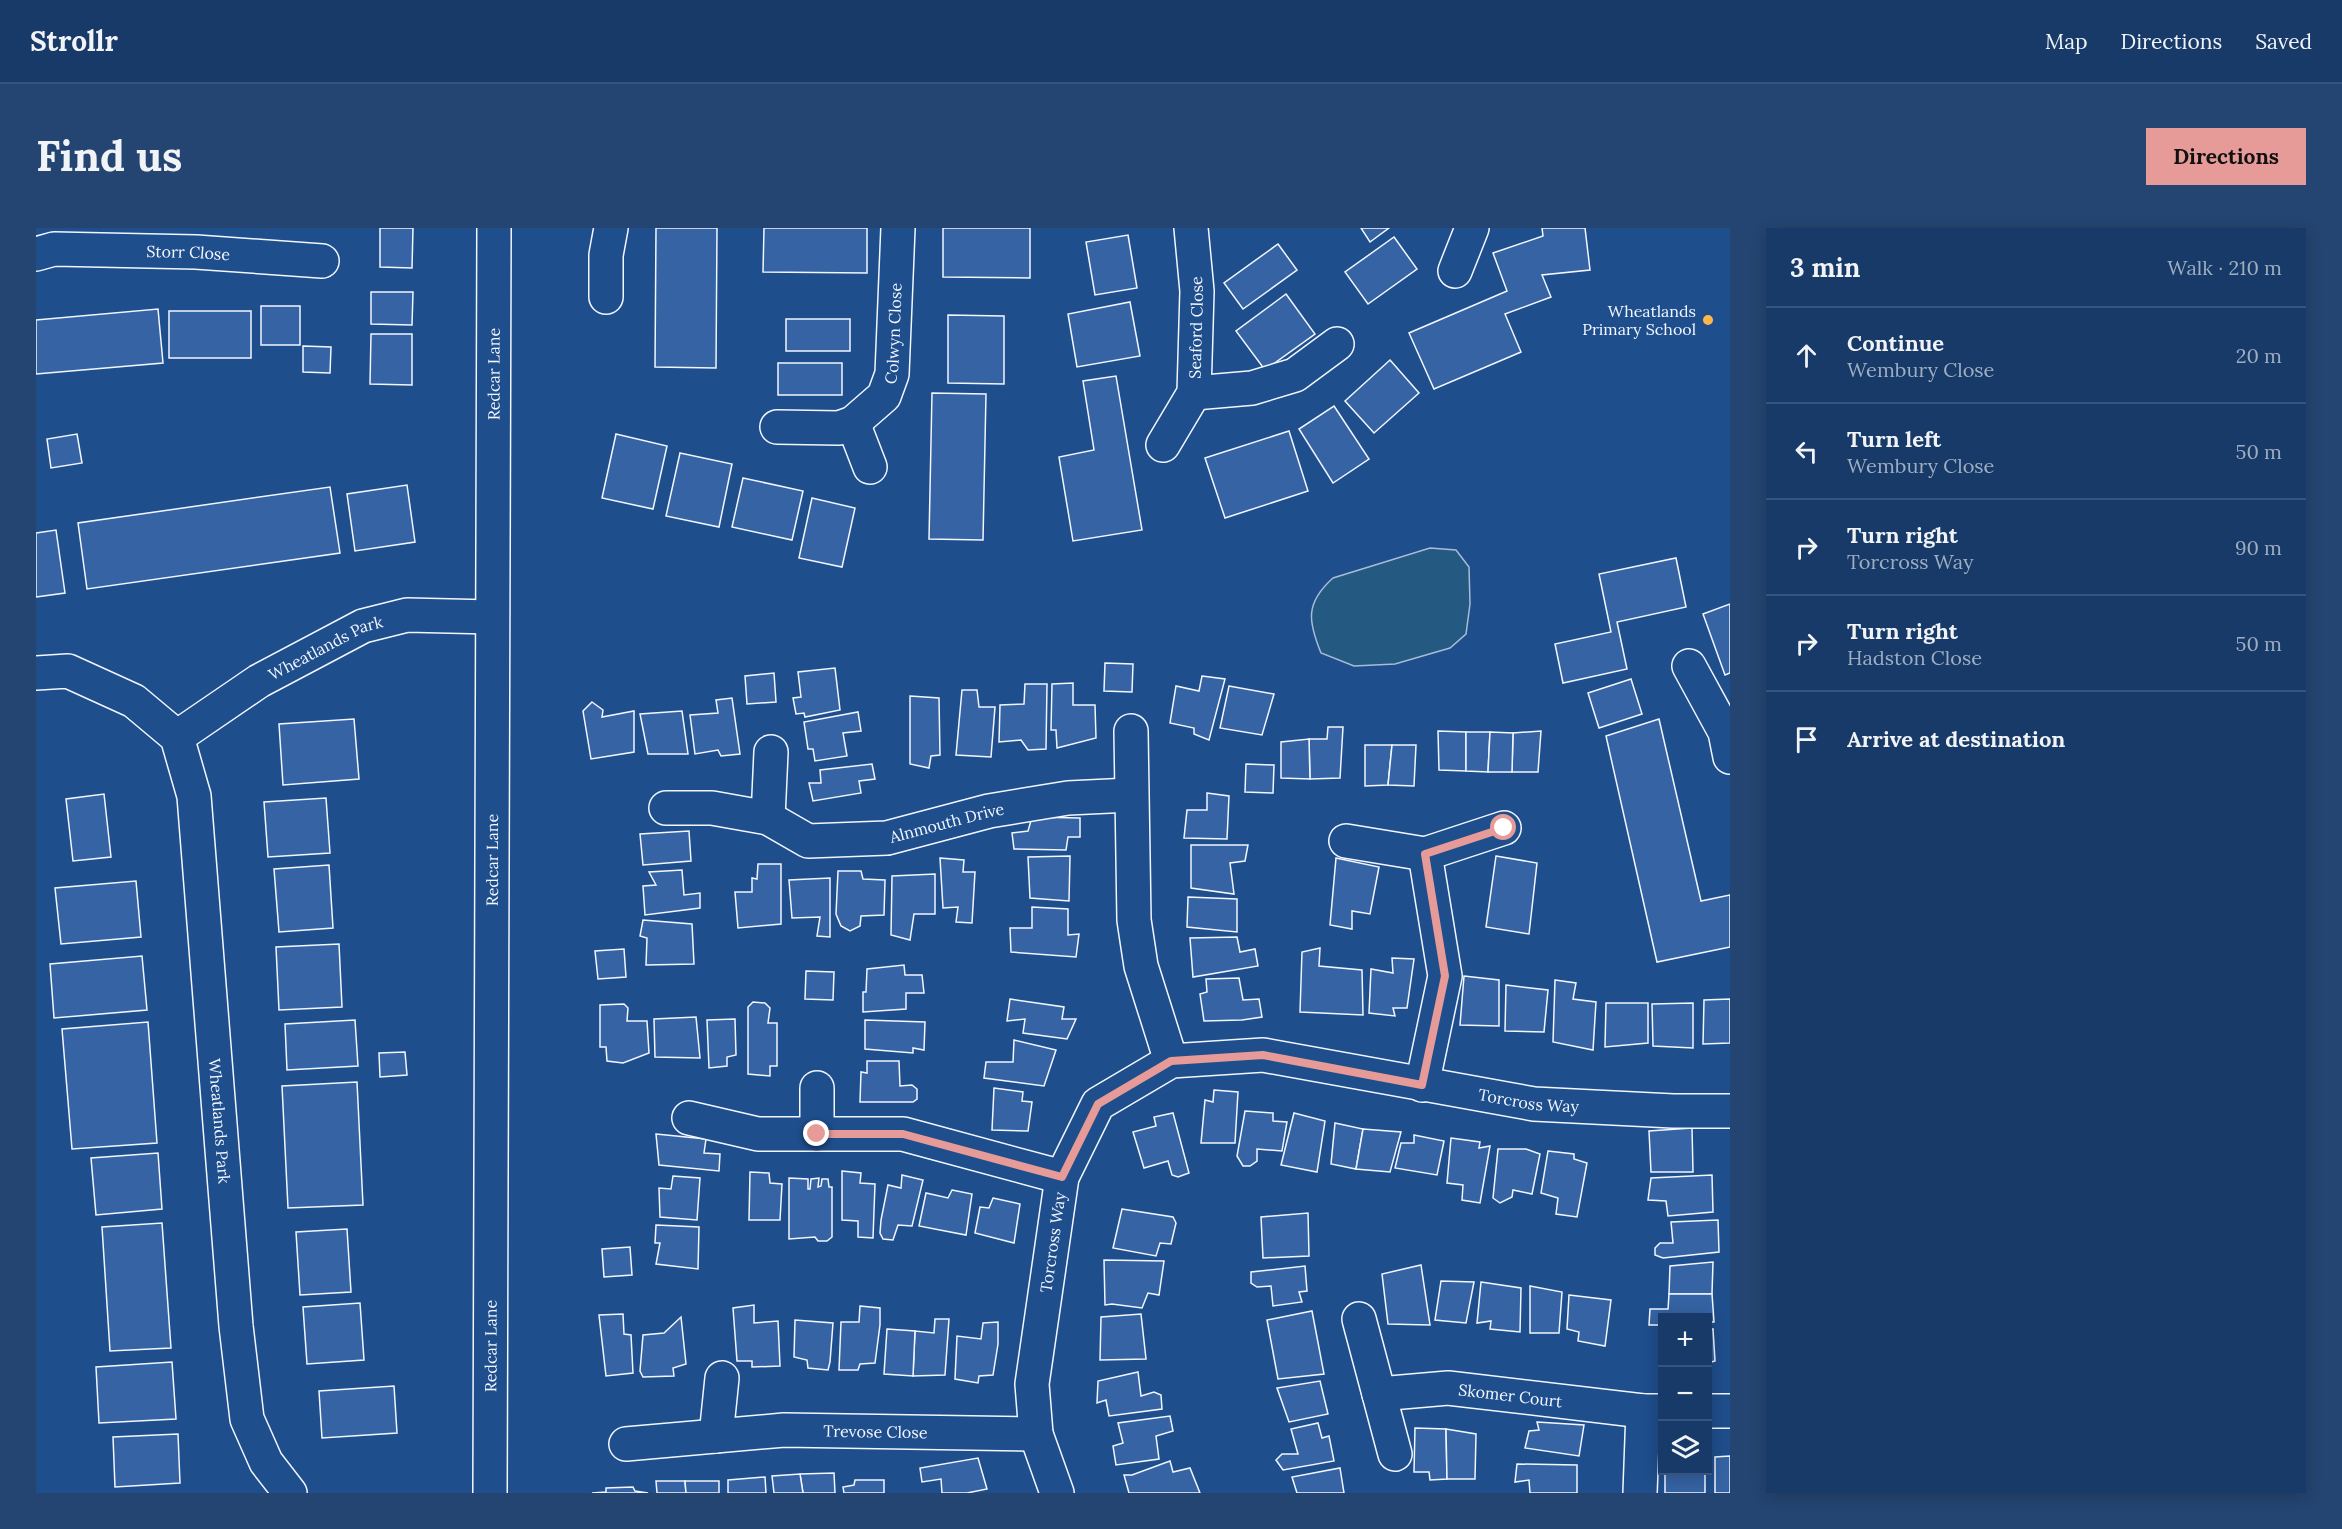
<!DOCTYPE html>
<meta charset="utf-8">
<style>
body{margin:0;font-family:Lora,serif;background:#244571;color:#f1f3f6}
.controls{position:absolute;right:18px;bottom:18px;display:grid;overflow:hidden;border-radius:0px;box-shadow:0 3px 15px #0003}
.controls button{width:54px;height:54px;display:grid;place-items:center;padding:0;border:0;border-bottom:2px solid #36547d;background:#173a69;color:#f1f3f6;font:30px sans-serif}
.stop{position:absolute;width:18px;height:18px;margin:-14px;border:4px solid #e69b98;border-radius:50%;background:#fff}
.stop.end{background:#e69b98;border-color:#fff;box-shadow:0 2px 6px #0008}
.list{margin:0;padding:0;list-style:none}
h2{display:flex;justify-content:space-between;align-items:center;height:78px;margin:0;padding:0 24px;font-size:26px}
h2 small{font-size:20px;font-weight:400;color:#9eadc0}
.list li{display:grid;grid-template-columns:39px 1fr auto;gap:18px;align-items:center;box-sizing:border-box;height:96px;padding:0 24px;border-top:2px solid #36547d}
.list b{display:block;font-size:22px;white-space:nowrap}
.list p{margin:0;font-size:20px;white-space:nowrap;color:#9eadc0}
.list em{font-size:20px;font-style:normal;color:#9eadc0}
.icon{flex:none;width:33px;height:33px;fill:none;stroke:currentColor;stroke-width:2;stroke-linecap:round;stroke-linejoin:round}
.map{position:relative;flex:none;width:1694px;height:1265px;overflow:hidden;border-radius:0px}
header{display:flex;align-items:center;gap:36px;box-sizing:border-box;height:84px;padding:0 30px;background:#173a69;border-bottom:2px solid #36547d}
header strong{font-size:28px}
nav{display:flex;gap:33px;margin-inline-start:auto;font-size:21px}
.intro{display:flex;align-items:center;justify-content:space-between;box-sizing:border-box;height:144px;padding:0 36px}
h1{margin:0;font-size:42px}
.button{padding:15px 27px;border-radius:0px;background:#e69b98;color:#111;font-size:21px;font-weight:700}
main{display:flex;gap:36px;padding:0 36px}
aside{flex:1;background:#173a69;border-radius:0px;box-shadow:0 3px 15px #0003}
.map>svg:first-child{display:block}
</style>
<header>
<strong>Strollr</strong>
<nav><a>Map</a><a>Directions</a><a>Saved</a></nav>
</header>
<div class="intro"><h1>Find us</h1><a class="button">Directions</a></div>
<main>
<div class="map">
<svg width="1694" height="1265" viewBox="0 0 1694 1265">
<rect width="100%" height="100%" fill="#1f4e8c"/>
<path fill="#245a82" stroke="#a8bbd7" stroke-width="1.5" d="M1394,320L1420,322L1433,339L1434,376L1430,406L1414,420L1359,436L1318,438L1285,425C1272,393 1269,375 1297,350Z"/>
<g fill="#3563a3" stroke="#f2f6ff" stroke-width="1.5">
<polygon points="344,0 377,0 376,40 344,39"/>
<polygon points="620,0 681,0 680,140 619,139"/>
<polygon points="728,0 831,0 831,45 727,44"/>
<polygon points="907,0 994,0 994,50 907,49"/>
<polygon points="1325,0 1353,0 1334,14"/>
<polygon points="1506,0 1549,0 1554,42 1506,47 1515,69 1469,86 1485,124 1398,161 1373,105 1471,63 1457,25 1507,8"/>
<polygon points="1092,7 1101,60 1059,67 1050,14"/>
<polygon points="1358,9 1381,41 1332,76 1309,44"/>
<polygon points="1242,16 1261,42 1207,81 1188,55"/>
<polygon points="335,64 377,64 376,97 335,96"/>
<polygon points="1250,66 1279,106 1229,142 1200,103"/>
<polygon points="1094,74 1104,128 1041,139 1032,86"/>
<rect x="225" y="78" width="39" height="39"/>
<polygon points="122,81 127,135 0,146 0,92"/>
<rect x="133" y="83" width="82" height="47"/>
<polygon points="912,87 968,88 968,156 912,155"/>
<rect x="750" y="91" width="64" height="32"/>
<polygon points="335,106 376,106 376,157 334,156"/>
<polygon points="267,118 295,119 294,145 267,144"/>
<polygon points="1354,132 1383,165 1338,205 1309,173"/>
<rect x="742" y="135" width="64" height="32"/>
<polygon points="1080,148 1106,302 1037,313 1023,229 1058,222 1047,153"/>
<polygon points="896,165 950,166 947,312 893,311"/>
<polygon points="1298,178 1333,231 1297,255 1263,201"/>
<polygon points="1253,203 1272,263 1189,290 1169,230"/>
<polygon points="41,206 46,235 15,240 11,211"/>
<polygon points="580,206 631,218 617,281 566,270"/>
<polygon points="644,225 696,236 683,299 630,288"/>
<polygon points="707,250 767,263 756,312 696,299"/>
<polygon points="371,257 379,314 319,323 311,266"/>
<polygon points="294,259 304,325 51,361 42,295"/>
<polygon points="776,270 819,280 806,339 763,330"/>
<polygon points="20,302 29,365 0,369 0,305"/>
<polygon points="1640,330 1650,379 1581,394 1591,441 1527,455 1519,416 1575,404 1563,346"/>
<polygon points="1694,376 1694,445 1689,447 1667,386"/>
<polygon points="1069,435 1097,436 1096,464 1068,463"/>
<polygon points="799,440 804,482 769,489 768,485 760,486 757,470 765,469 762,444"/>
<polygon points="738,445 740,474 711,476 709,448"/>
<polygon points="1166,448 1189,451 1173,512 1158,506 1158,500 1134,495 1140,458 1163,463"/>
<polygon points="1595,451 1606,486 1563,500 1552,465"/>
<polygon points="1037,455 1037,477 1059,477 1060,510 1021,520 1020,502 1015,502 1016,456"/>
<polygon points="989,456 1011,456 1010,521 992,522 985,512 963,514 964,477 988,476"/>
<polygon points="1193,458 1238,466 1226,507 1184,500"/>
<polygon points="926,462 941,462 943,479 959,479 955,529 920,527"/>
<polygon points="874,468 903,470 904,527 895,528 893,540 874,536"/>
<polygon points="696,470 704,526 685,528 682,522 659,526 654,487 682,485 680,472"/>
<polygon points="556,474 567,482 566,489 598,483 598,524 555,531 547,483"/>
<polygon points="646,483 652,526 612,526 604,486"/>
<polygon points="822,484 825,503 807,505 811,528 779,533 777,521 772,521 768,494"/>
<polygon points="318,491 323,551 247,557 243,496"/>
<polygon points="1623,491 1665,673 1694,667 1694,719 1621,734 1570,508"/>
<polygon points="1292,499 1307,499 1304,550 1274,551 1273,511 1291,511"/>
<polygon points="1402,503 1430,504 1430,543 1403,542"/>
<polygon points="1505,503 1502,544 1476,544 1477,505"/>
<polygon points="1430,504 1454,504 1452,544 1430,543"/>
<polygon points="1454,504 1477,505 1476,544 1452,544"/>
<polygon points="1273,511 1274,551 1245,550 1245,514"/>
<polygon points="1329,517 1356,517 1352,557 1329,558"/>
<polygon points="1356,517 1380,517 1378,558 1352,557"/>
<polygon points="836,536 839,551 823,553 825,565 777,573 773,555 785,555 784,542"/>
<polygon points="1210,536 1238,537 1237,565 1209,564"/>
<polygon points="1171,565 1193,568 1191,611 1148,610 1151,582 1171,582"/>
<polygon points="68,566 75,629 37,633 30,571"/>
<polygon points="290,570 294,625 232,629 228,574"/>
<polygon points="996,589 1044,590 1044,609 1032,609 1030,622 978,621 976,605 992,603"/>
<polygon points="653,603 655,633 607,637 604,606"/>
<polygon points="1155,617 1212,617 1209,633 1194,635 1198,666 1155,660"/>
<polygon points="1034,628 1033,673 994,670 992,629"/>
<polygon points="1460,628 1501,635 1493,706 1450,699"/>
<polygon points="904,630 928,632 927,644 939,644 936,695 920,694 922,679 907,680"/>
<polygon points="1300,630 1343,639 1334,686 1316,683 1316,701 1294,697"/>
<polygon points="722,636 745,636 745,696 702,700 699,664 716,664 716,650 721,651"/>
<polygon points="293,637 297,700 243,704 238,641"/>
<polygon points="646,642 648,667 664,665 664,680 609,687 607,658 620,657 613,644"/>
<polygon points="802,643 825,643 827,651 849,652 848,687 825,688 824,698 814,703 805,698 800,686"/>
<polygon points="899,646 899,686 878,686 874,712 855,707 856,648"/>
<polygon points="794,650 794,709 781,708 784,689 756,690 753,652"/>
<polygon points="100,653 105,709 25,716 19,660"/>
<polygon points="1152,669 1201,671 1201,704 1151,699"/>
<polygon points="996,679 1032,681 1032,707 1043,706 1040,729 975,724 974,700 996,700"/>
<polygon points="607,692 656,696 658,736 610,737 611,710 604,708"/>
<polygon points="1201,709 1204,724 1219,721 1222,738 1157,749 1154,710"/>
<polygon points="303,716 306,779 243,782 240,719"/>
<polygon points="1284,720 1283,738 1326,742 1327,787 1264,784 1266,724"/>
<polygon points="588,721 590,749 562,751 559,723"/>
<polygon points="106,728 111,782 18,790 14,736"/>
<polygon points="1356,730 1378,731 1371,780 1357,780 1359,788 1333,785 1335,741 1357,745"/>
<polygon points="868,737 869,747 886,747 888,765 870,765 870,781 827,784 827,764 830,764 831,741"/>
<polygon points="770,743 798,744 797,772 769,771"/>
<polygon points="1428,748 1463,752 1463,798 1424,797"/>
<polygon points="1203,750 1207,772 1223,771 1226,789 1206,792 1168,793 1164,766 1171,764 1170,751"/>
<polygon points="1519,752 1540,755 1537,771 1560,774 1557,822 1517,814"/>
<polygon points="1470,757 1512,762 1508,804 1469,803"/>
<polygon points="974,771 1028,779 1026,791 1040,791 1031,811 987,805 989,791 971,793"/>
<polygon points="1694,771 1694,815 1667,816 1668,772"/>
<polygon points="717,774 729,775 734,780 732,795 741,795 741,838 734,838 734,848 712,846 712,779"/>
<polygon points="1570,775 1612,775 1612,815 1569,819"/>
<polygon points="1657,775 1657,820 1617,818 1616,776"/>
<polygon points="588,776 592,780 591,793 611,793 613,825 587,835 571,833 570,819 564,819 564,777"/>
<polygon points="660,789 664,830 619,829 618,791"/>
<polygon points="699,791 700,827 691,829 691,838 673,840 671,792"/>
<polygon points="319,792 322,838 251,842 249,796"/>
<polygon points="829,792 889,794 888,822 877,820 877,825 829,821"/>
<polygon points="112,794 121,915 36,921 26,801"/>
<polygon points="978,812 1020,822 1008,858 948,850 950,834 977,834"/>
<polygon points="369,824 371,847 344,849 343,825"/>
<polygon points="831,833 863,833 864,858 876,857 881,861 881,871 877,874 824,874 825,844 831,845"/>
<polygon points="321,854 327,977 252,980 246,858"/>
<polygon points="958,860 987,864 986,873 996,874 992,903 956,902"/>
<polygon points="1178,862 1202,864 1199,915 1165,915 1169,872 1177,874"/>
<polygon points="1209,883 1237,885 1237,893 1251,894 1246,923 1221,921 1221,933 1214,938 1207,938 1201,928"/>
<polygon points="1137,885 1153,945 1142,949 1136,947 1132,933 1108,940 1097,904 1120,898 1118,889"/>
<polygon points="1258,885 1289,893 1281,944 1245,937"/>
<polygon points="1299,895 1327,901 1320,941 1295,936"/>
<polygon points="1656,900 1657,944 1615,944 1613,903"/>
<polygon points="1327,901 1365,904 1354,944 1320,941"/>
<polygon points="620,906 670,911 668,925 684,926 683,943 623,937"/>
<polygon points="1378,907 1408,913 1401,947 1359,940 1365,915 1378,915"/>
<polygon points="1415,910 1444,914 1443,920 1454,918 1444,975 1426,972 1427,957 1411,955"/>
<polygon points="1462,921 1490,921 1504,926 1496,966 1477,962 1476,969 1464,975 1457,970"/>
<polygon points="1512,923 1538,926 1538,931 1551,935 1541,989 1520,986 1522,970 1505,965"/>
<polygon points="122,925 126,981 60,987 55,930"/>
<polygon points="806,943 825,945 824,955 839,956 837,1010 822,1009 822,993 806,992"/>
<polygon points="714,944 733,945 734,955 746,956 744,992 713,992"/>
<polygon points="866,947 887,952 876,998 862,997 857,1012 847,1011 844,1005 845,992 852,957 865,960"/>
<polygon points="1676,947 1677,984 1632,988 1630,973 1612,972 1615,950"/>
<polygon points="637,948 664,950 661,992 624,989 623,960 635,961"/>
<polygon points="753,950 772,951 772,961 774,961 775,951 783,950 782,959 785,958 786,951 792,951 793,959 796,959 796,1009 791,1013 782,1013 779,1009 753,1011"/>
<polygon points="916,962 936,966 930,1007 883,998 890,965 912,970"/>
<polygon points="957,970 984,976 978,1015 939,1005 944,979 953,980"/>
<polygon points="1086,981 1137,989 1140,995 1135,1016 1124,1015 1120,1028 1077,1020"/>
<polygon points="1272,985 1273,1028 1227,1030 1225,989"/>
<polygon points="1682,992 1683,1024 1627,1030 1619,1027 1619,1020 1624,1015 1637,1015 1635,994"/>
<polygon points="126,995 135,1120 74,1123 66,999"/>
<polygon points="620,997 663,999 662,1041 620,1036 624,1015 619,1015"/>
<polygon points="311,1001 315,1064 264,1067 260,1004"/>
<polygon points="594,1019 596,1047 568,1049 566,1021"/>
<polygon points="1068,1032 1128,1033 1123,1067 1112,1065 1106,1080 1076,1076 1069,1077"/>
<polygon points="1677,1034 1676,1066 1633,1066 1634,1038"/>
<polygon points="1385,1037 1394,1097 1352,1096 1346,1046"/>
<polygon points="1269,1038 1271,1063 1263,1064 1266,1074 1237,1078 1235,1058 1221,1059 1215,1055 1215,1044"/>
<polygon points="1405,1053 1438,1054 1430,1095 1399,1092"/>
<polygon points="1445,1054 1485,1060 1484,1104 1454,1101 1455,1093 1441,1095"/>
<polygon points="1494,1058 1526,1064 1523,1105 1494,1105"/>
<polygon points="1633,1066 1676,1066 1678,1094 1672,1094 1672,1090 1626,1090 1626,1097 1613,1097 1614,1081 1632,1081"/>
<polygon points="1533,1067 1575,1072 1569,1118 1542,1113 1543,1104 1531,1101"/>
<polygon points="324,1075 328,1132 271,1136 267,1079"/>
<polygon points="718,1077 718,1095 742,1093 744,1138 716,1139 716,1133 701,1133 697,1080"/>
<polygon points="824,1078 844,1080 844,1097 839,1135 824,1136 822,1142 803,1142 805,1094 823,1094"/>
<polygon points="1276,1083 1288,1146 1242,1151 1231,1092"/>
<polygon points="587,1086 588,1106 595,1107 597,1145 570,1148 563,1087"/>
<polygon points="1105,1086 1110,1131 1064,1132 1065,1089"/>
<polygon points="645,1089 650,1136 637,1140 638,1148 607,1149 604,1143 607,1107 628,1105"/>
<polygon points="899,1091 913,1091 909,1147 877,1148 879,1103 898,1105"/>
<polygon points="759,1092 797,1095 794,1134 792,1142 772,1140 771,1132 758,1129"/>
<polygon points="962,1094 962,1116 957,1147 943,1148 942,1155 919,1151 921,1108 945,1111 947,1095"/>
<polygon points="851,1101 879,1103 877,1148 848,1146"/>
<polygon points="1677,1101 1679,1133 1672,1135 1672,1102"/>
<polygon points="136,1134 140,1191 63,1195 60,1139"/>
<polygon points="1102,1144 1105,1168 1118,1164 1125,1167 1126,1181 1073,1188 1070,1172 1061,1175 1062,1153"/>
<polygon points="1284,1153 1292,1186 1253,1194 1241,1160"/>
<polygon points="358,1158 361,1205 286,1210 283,1163"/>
<polygon points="1134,1188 1137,1203 1120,1208 1123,1231 1080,1237 1077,1218 1087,1215 1082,1195"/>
<polygon points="1501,1194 1548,1197 1543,1228 1489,1220 1493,1203 1503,1202"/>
<polygon points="1282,1195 1286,1210 1293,1208 1298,1233 1247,1242 1240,1232 1246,1226 1262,1226 1255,1201"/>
<polygon points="1379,1200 1410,1201 1411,1251 1394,1252 1393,1244 1378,1244"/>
<polygon points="1410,1201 1440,1206 1439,1251 1411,1251"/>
<polygon points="142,1206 144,1255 79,1259 77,1209"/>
<polygon points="1694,1228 1694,1265 1679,1265 1679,1229"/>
<polygon points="942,1230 951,1261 931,1265 906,1265 905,1251 886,1254 884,1240"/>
<polygon points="1134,1233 1137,1244 1154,1240 1164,1265 1093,1265 1088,1247 1096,1247"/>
<polygon points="1481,1236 1541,1237 1541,1265 1494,1265 1493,1252 1479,1254"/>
<polygon points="1304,1240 1308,1265 1261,1265 1256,1249"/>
<rect x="1629" y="1244" width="40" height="21"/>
<polygon points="798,1245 799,1265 767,1265 764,1246"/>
<polygon points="764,1246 767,1265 738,1265 736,1248"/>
<polygon points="729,1249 730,1265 692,1265 692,1252"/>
<polygon points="819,1252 848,1252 848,1265 808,1265 807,1259 818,1257"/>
<polygon points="620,1253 649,1253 650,1265 621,1265"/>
<polygon points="649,1253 683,1253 683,1265 650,1265"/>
<polygon points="597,1259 599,1263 612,1265 556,1265 570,1264 570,1260"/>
</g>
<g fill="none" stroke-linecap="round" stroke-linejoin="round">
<g stroke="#f2f6ff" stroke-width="36">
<g id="minor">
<path id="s1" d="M0,26L18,21L160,24L286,33"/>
<polyline points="1419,43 1436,0"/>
<polyline points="570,69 570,27 575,0"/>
<polyline points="1158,165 1216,160 1259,147 1301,116"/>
<polyline points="817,195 834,239"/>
<path id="s2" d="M741,199L803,200L817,195L848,168L856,146L862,0"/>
<path id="s3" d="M1127,217L1158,165L1161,63L1155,0"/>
<polyline points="1653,438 1689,504 1694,529"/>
<path id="s4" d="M0,445L32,443L98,473L141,509L158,568L200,1098L211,1191L230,1234L254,1265"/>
<polyline points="1095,503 1098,692 1105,738 1135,833"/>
<path id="s5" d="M141,509L223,453L327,398L371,387L456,389"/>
<path id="s6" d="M630,580H676L732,590L772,613L851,610L953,583L1032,570L1094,567"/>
<polyline points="732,590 735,524"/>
<polyline points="1310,613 1389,626 1468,600"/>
<polyline points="1386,857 1409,748 1389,626"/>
<polyline points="781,860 781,906"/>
<polyline points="653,890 722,906 867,906 1026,949"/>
<polyline points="1323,1091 1359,1226"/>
<path id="s7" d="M1343,1166L1412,1160L1607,1183"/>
<polyline points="1672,1183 1694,1183"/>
<polyline points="680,1208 686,1150"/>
<path id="s8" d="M590,1216L748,1202L1000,1206"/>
<path id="s9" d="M1021,1265L1000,1206L996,1156L1026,949L1062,876L1135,833L1227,827L1498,876L1637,883H1694"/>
<polyline points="1604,1265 1607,1183 1626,1183"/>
</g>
</g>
<g stroke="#f2f6ff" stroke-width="36">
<g id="major">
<path id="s10" d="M454,1265L458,0"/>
</g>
</g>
<use href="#minor" stroke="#1f4e8c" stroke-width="33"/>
<use href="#major" stroke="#1f4e8c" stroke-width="33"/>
</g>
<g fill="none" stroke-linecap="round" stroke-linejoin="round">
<polyline stroke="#e69b98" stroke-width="8" points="781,906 867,906 1026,949 1062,876 1135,833 1227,827 1386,857 1409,748 1389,626 1468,600"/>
</g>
<circle fill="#ffb74d" stroke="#1f4e8c" stroke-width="2" cx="1672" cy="92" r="6"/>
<g text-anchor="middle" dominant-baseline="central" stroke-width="4.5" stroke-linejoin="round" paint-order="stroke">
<g font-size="16" fill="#f2f6ff" stroke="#1f4e8c">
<text stroke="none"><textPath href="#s1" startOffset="153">Storr Close</textPath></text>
<text stroke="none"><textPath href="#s3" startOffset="126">Seaford Close</textPath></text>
<text stroke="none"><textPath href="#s2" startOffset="182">Colwyn Close</textPath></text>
<text stroke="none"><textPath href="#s10" startOffset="1119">Redcar Lane</textPath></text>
<text stroke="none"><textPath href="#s5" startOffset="174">Wheatlands Park</textPath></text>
<text stroke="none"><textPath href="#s6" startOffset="290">Alnmouth Drive</textPath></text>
<text stroke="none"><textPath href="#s10" startOffset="633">Redcar Lane</textPath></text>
<text stroke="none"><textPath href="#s9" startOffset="850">Torcross Way</textPath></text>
<text stroke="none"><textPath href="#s4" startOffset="548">Wheatlands Park</textPath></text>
<text stroke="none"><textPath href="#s9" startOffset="256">Torcross Way</textPath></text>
<text stroke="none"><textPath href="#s10" startOffset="147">Redcar Lane</textPath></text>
<text stroke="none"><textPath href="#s7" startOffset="132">Skomer Court</textPath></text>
<text stroke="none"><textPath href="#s8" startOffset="250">Trevose Close</textPath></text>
</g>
<g font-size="16" fill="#f2f6ff" stroke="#1f4e8c" text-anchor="end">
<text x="1660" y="83">Wheatlands<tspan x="1660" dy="18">Primary School</tspan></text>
</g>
</g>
</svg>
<div class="controls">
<button>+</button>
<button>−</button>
<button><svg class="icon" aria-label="layers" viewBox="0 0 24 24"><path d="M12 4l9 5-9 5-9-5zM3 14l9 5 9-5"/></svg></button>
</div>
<div class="stop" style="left:1468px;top:600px"></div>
<div class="stop end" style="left:781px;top:906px"></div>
</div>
<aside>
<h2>3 min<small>Walk · 210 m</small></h2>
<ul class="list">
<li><svg class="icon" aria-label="ahead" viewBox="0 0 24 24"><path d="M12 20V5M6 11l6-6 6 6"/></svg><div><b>Continue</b><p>Wembury Close</p></div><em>20 m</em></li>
<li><svg class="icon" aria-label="left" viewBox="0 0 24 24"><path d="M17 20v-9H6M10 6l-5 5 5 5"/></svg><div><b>Turn left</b><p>Wembury Close</p></div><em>50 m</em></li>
<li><svg class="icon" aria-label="right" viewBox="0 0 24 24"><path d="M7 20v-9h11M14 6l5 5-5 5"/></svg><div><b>Turn right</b><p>Torcross Way</p></div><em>90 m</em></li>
<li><svg class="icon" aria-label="right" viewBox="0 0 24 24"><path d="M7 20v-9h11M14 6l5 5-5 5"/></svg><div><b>Turn right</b><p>Hadston Close</p></div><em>50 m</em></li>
<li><svg class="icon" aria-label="arrive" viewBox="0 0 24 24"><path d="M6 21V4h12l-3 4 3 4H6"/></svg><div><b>Arrive at destination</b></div></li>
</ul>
</aside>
</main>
